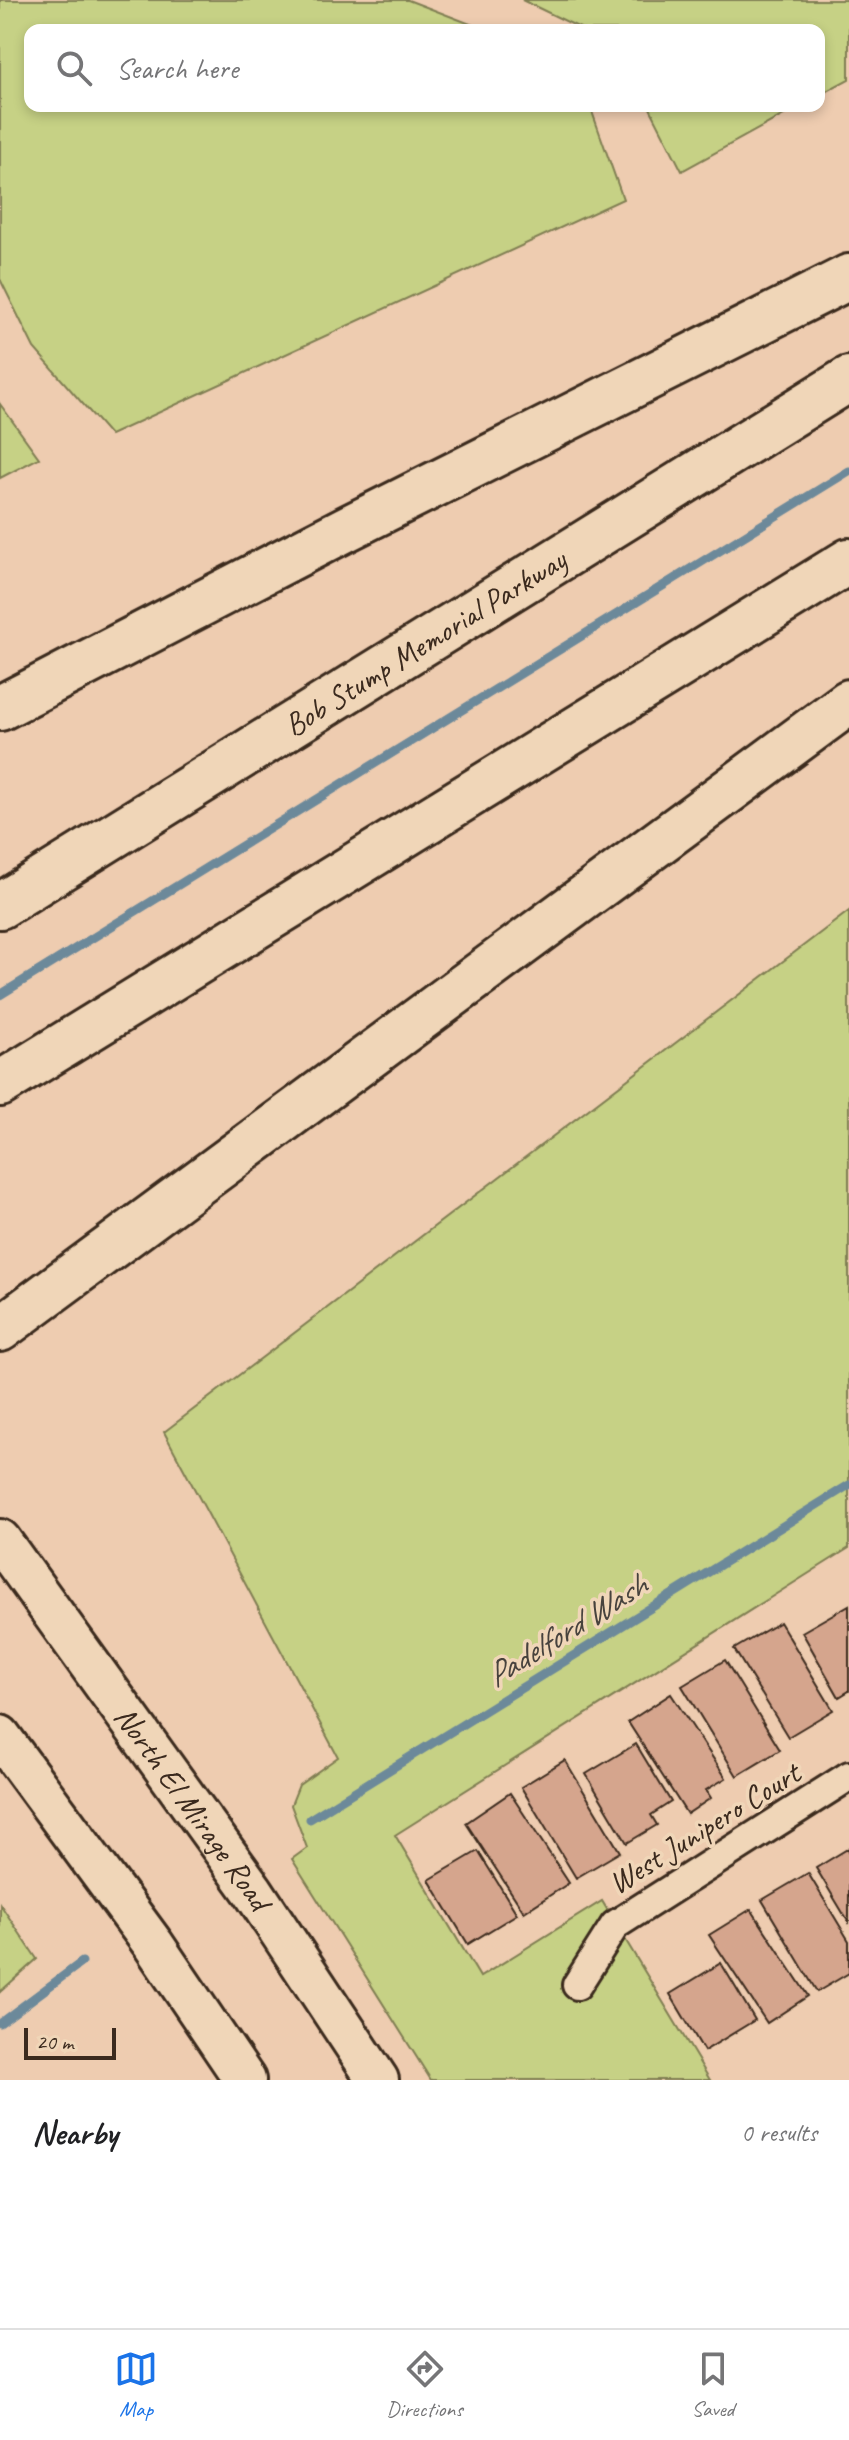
<!DOCTYPE html>
<style>
body{margin:0;font-family:Caveat,sans-serif;background:#f2f2f2;color:#202124}
.scale{position:absolute;left:24px;bottom:20px;width:92px;box-sizing:border-box;padding-left:8px;border:4px solid #3b2a1e;border-top:0;font-size:22px;line-height:28px;white-space:nowrap;color:#3b2a1e;-webkit-text-stroke:6px #f0d6b8;paint-order:stroke}
.list{margin:0;padding:0;list-style:none}
h2{display:flex;justify-content:space-between;align-items:center;height:104px;margin:0;padding:0 32px;font-size:34px}
h2 small{font-size:26px;font-weight:400;color:#757577}
.icon{flex:none;width:44px;height:44px;fill:none;stroke:currentColor;stroke-width:2;stroke-linecap:round;stroke-linejoin:round}
.map{position:relative;flex:none;width:849px;height:2080px;overflow:hidden}
.search{position:absolute;background:#fff;box-shadow:0 4px 12px #0003;left:24px;right:24px;top:24px;height:88px;display:flex;align-items:center;gap:20px;box-sizing:border-box;padding:0 28px;border-radius:16px;color:#757577;font-size:30px}
.sheet{height:248px;background:#fff}
nav{display:flex;justify-content:space-around;align-items:center;box-sizing:border-box;height:112px;border-top:2px solid #e0e0e0;background:#fff;font-size:22px;color:#757577}
nav a{display:grid;justify-items:center;gap:4px}
nav .on{color:#1a73e8}
.map>svg:first-child{display:block}
</style>
<div class="map">
<svg width="849" height="2080" viewBox="0 0 849 2080">
<rect width="100%" height="100%" fill="#eeccb0"/>
<filter id="ink" filterUnits="userSpaceOnUse"><feTurbulence type="fractalNoise" baseFrequency=".0125" numOctaves="2"/><feDisplacementMap in="SourceGraphic" scale="16" xChannelSelector="R" yChannelSelector="G"/><feConvolveMatrix kernelMatrix="1 2 1 2 8 2 1 2 1" color-interpolation-filters="sRGB"/></filter>
<g filter="url(#ink)">
<g fill="#c6d185" stroke="#807e52" stroke-width="2">
<polygon points="0,0 408,0 486,30 30,30 30,106 590,106 623,199 110,435 34,348 0,279"/>
<polygon points="522,0 849,0 849,79 819,95 819,30 584,30"/>
<polygon points="649,106 800,106 682,171"/>
<polygon points="0,404 39,458 0,478"/>
<polygon points="849,911 849,1548 395,1835 480,1977 602,1901 710,2080 431,2080 292,1859 307,1848 291,1805 299,1785 338,1757 164,1432"/>
<polygon points="0,1904 37,1959 0,1992"/>
</g>
<g fill="none" stroke-linecap="round" stroke-linejoin="round">
<g stroke="#6c899a" stroke-width="9">
<polyline points="0,995 849,471"/>
<polyline points="310,1819 849,1485"/>
<polyline points="0,2023 82,1962"/>
</g>
</g>
<g fill="#d5a58d" stroke="#3b2a1e" stroke-width="2">
<polygon points="849,1605 849,1691 839,1697 802,1632"/>
<polygon points="780,1622 833,1710 788,1737 734,1649"/>
<polygon points="725,1660 780,1750 737,1776 682,1686"/>
<polygon points="671,1694 726,1778 706,1790 711,1798 687,1814 628,1722"/>
<polygon points="636,1744 671,1802 651,1815 657,1825 627,1843 586,1774"/>
<polygon points="565,1760 620,1852 576,1878 521,1787"/>
<polygon points="510,1793 569,1883 524,1912 466,1823"/>
<polygon points="849,1848 849,1923 816,1868"/>
<polygon points="478,1851 517,1914 468,1944 429,1880"/>
<polygon points="808,1873 849,1941 849,1973 817,1992 762,1900"/>
<polygon points="751,1909 808,1996 767,2023 709,1935"/>
<polygon points="721,1963 755,2020 704,2051 670,1994"/>
</g>
<g fill="none" stroke-linecap="round" stroke-linejoin="round">
<g stroke="#3b2a1e" stroke-width="34">
<polyline id="minor" points="577,1985 615,1925 849,1776"/>
</g>
<g stroke="#3b2a1e" stroke-width="46">
<g id="secondary">
<path id="s1" d="M0,1540L253,1891L378,2080"/>
<polyline points="0,1736 153,1944 245,2080"/>
</g>
</g>
<g stroke="#3b2a1e" stroke-width="50">
<g id="motorway">
<polyline points="0,708 346,529 849,277"/>
<path id="s2" d="M0,906L849,379"/>
<polyline points="0,1084 849,561"/>
<polyline points="0,1329 849,702"/>
</g>
</g>
<use href="#minor" stroke="#f0d6b8" stroke-width="28"/>
<use href="#secondary" stroke="#f0d6b8" stroke-width="40"/>
<use href="#motorway" stroke="#f0d6b8" stroke-width="44"/>
</g>
</g>
<g text-anchor="middle" dominant-baseline="central" stroke-width="7" stroke-linejoin="round" paint-order="stroke">
<g font-size="32" fill="#3b2a1e" stroke="#f0d6b8">
<text stroke="none"><textPath href="#s2" startOffset="500">Bob Stump Memorial Parkway</textPath></text>
<text stroke="none"><textPath href="#s1" startOffset="330">North El Mirage Road</textPath></text>
<text transform="translate(704 1828) rotate(-32)">West Junipero Court</text>
</g>
<g font-size="34" font-style="italic" fill="#47423d" stroke="#f0d6b8">
<text transform="translate(566 1630) rotate(-32)">Padelford Wash</text>
</g>
</g>
</svg>
<div class="scale">20 m</div>
<div class="search"><svg class="icon" aria-label="search" viewBox="0 0 24 24"><circle cx="10" cy="10" r="6"/><path d="M15 15l6 6"/></svg>Search here</div>
</div>
<section class="sheet">
<h2>Nearby<small>0 results</small></h2>
<ul class="list">
</ul>
</section>
<nav>
<a class="on"><svg class="icon" aria-label="map" viewBox="0 0 24 24"><path d="M3 6l6-2 6 2 6-2v14l-6 2-6-2-6 2zM9 4v14M15 6v14"/></svg>Map</a>
<a><svg class="icon" aria-label="directions" viewBox="0 0 24 24"><path d="M12 3l9 9-9 9-9-9zM9 14v-3h6M13 9l2 2-2 2"/></svg>Directions</a>
<a><svg class="icon" aria-label="saved" viewBox="0 0 24 24"><path d="M7 4h10v16l-5-4-5 4z"/></svg>Saved</a>
</nav>
